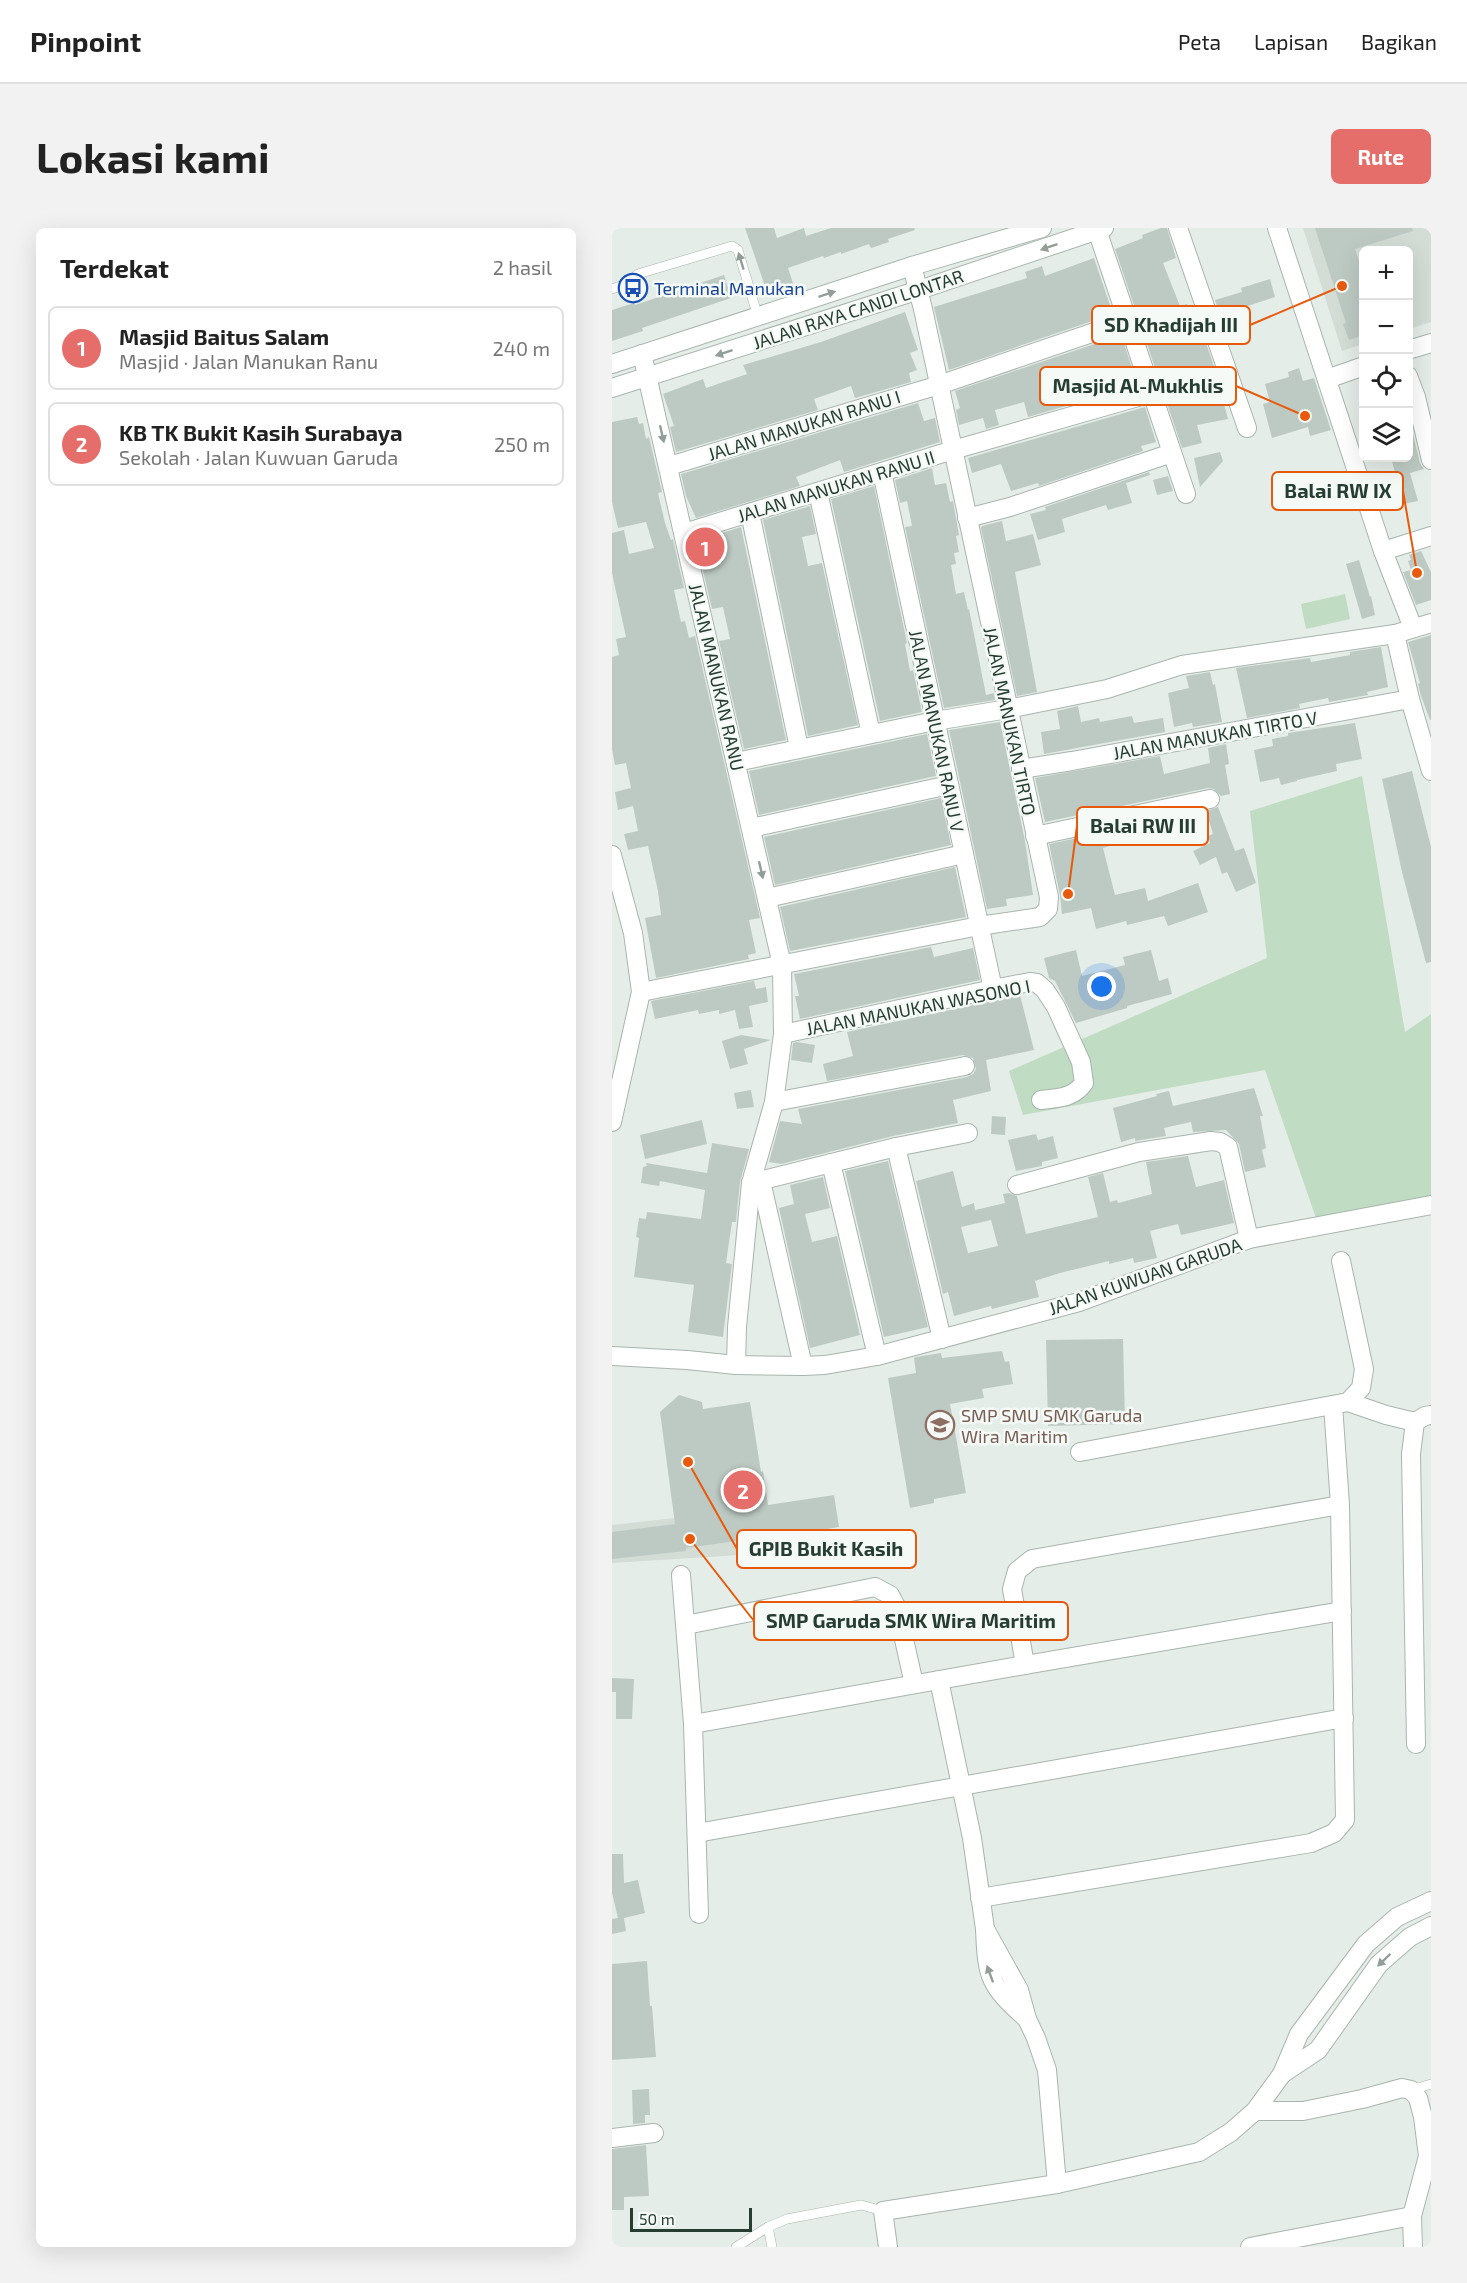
<!DOCTYPE html>
<html lang="id">
<meta charset="utf-8">
<style>
body{margin:0;font-family:"Exo 2",sans-serif;background:#f2f2f2;color:#222}
.controls{position:absolute;right:18px;top:18px;display:grid;overflow:hidden;border-radius:9px;box-shadow:0 6px 24px #0002}
.controls button{width:54px;height:54px;display:grid;place-items:center;padding:0;border:0;border-bottom:2px solid #e0e0e0;background:#fff;color:#222;font:30px sans-serif}
.scale{position:absolute;left:18px;bottom:15px;width:122px;box-sizing:border-box;padding-left:6px;border:3px solid #263d32;border-top:0;font-size:16px;line-height:21px;white-space:nowrap;color:#263d32;-webkit-text-stroke:4px #f5faf7;paint-order:stroke}
.you{position:absolute;left:490px;top:759px;width:21px;height:21px;margin:-15px;border:4px solid #fff;border-radius:50%;background:#1a73e8;box-shadow:0 0 0 9px #1a73e833}
.badge{display:grid;place-items:center;width:39px;height:39px;border-radius:50%;background:#e66e6a;color:#fff;font-size:20px;font-weight:700}
.pin{position:absolute;translate:-50% -50%;border:3px solid #fff;box-shadow:0 2px 6px #0006}
.list{margin:0;padding:0;list-style:none}
h2{display:flex;justify-content:space-between;align-items:center;height:78px;margin:0;padding:0 24px;font-size:26px}
h2 small{font-size:20px;font-weight:400;color:#767676}
.list li{display:grid;grid-template-columns:39px 1fr auto;gap:18px;align-items:center;box-sizing:border-box;height:84px;margin:0 12px 12px;padding:0 12px;border:2px solid #e0e0e0;border-radius:9px}
.list b{display:block;font-size:22px;white-space:nowrap}
.list p{margin:0;font-size:20px;white-space:nowrap;color:#767676}
.list em{font-size:20px;font-style:normal;color:#767676}
.icon{flex:none;width:33px;height:33px;fill:none;stroke:currentColor;stroke-width:2;stroke-linecap:round;stroke-linejoin:round}
.map{position:relative;flex:none;width:819px;height:2019px;overflow:hidden;border-radius:9px}
header{display:flex;align-items:center;gap:36px;box-sizing:border-box;height:84px;padding:0 30px;background:#fff;border-bottom:2px solid #e0e0e0}
header strong{font-size:28px}
nav{display:flex;gap:33px;margin-inline-start:auto;font-size:21px}
.intro{display:flex;align-items:center;justify-content:space-between;box-sizing:border-box;height:144px;padding:0 36px}
h1{margin:0;font-size:42px}
.button{padding:15px 27px;border-radius:9px;background:#e66e6a;color:#fff;font-size:21px;font-weight:700}
main{display:flex;gap:36px;padding:0 36px}
aside{flex:1;background:#fff;border-radius:9px;box-shadow:0 6px 24px #0002}
.map>svg:first-child{display:block}
</style>
<header>
<strong>Pinpoint</strong>
<nav><a>Peta</a><a>Lapisan</a><a>Bagikan</a></nav>
</header>
<div class="intro"><h1>Lokasi kami</h1><a class="button">Rute</a></div>
<main>
<aside>
<h2>Terdekat<small>2 hasil</small></h2>
<ul class="list">
<li><span class="badge">1</span><div><b>Masjid Baitus Salam</b><p>Masjid · Jalan Manukan Ranu</p></div><em>240 m</em></li>
<li><span class="badge">2</span><div><b>KB TK Bukit Kasih Surabaya</b><p>Sekolah · Jalan Kuwuan Garuda</p></div><em>250 m</em></li>
</ul>
</aside>
<div class="map">
<svg width="819" height="2019" viewBox="0 0 819 2019">
<rect width="100%" height="100%" fill="#e5ede8"/>
<g fill="#d3ddd6">
<polygon points="691,0 819,0 819,94 797,101 796,22 752,22 751,116 730,123"/>
<polygon points="152,1280 158,1325 0,1335 0,1297"/>
</g>
<g fill="#c0dcc2">
<polygon points="733,366 738,391 694,401 689,376"/>
<polygon points="750,548 793,804 819,786 819,980 708,1002 653,842 411,887 397,843 655,730 638,583"/>
</g>
<g fill="#bdcac3" fill-rule="evenodd">
<polygon points="133,0 162,0 165,10 192,0 194,8 219,0 302,0 303,2 276,11 277,14 259,20 257,16 229,26 229,24 212,30 211,28 176,40 181,55 155,64"/>
<polygon points="549,0 555,0 564,30 551,35 568,78 575,76 576,79 581,78 603,141 616,191 585,197 590,215 570,220 503,21 531,10 530,7"/>
<polygon points="703,0 800,0 801,3 743,21 752,48 752,107 737,112 731,96 734,95"/>
<polygon points="482,30 501,86 337,142 322,79 415,50 413,44 430,38 433,48"/>
<polygon points="112,47 119,70 30,100 31,103 0,113 0,82 22,75 23,77"/>
<polygon points="658,51 663,69 608,87 603,72 630,64 629,60"/>
<polygon points="293,84 306,122 298,125 305,142 297,145 299,154 243,170 239,158 202,171 206,182 64,224 58,199 62,198 51,166 91,151 94,160 135,146 131,137 209,114"/>
<polygon points="509,107 526,157 416,189 412,174 383,182 387,197 374,201 371,190 347,197 344,182 348,180 343,163"/>
<polygon points="687,140 691,153 702,150 719,202 698,208 696,199 660,210 651,176 658,174 653,156 677,149 676,144"/>
<polygon points="306,175 312,193 323,190 328,214 232,244 228,232 184,249 188,258 84,290 74,268 69,246"/>
<polygon points="533,179 544,214 529,218 531,223 427,258 426,255 399,263 389,236 360,245 356,230"/>
<polygon points="796,186 808,235 812,241 798,245 806,273 792,276 779,230 796,230"/>
<polygon points="25,189 27,196 31,195 34,211 37,209 50,264 46,265 53,295 59,312 61,311 72,360 62,362 69,394 73,393 77,410 83,408 148,690 137,692 144,725 136,727 137,731 44,750 33,690 49,687 46,663 36,618 16,622 12,606 26,603 21,578 6,582 3,564 19,560 14,535 3,537 0,521 0,429 7,427 4,411 14,409 0,345 0,305 12,302 17,326 42,320 34,294 6,300 0,274 0,194"/>
<polygon points="608,224 611,233 588,259 582,230"/>
<polygon points="320,240 323,257 334,255 338,274 341,273 347,307 344,308 347,324 342,325 344,336 339,337 344,366 352,364 356,382 357,381 374,467 382,465 383,472 332,480 293,299 300,298 295,273 288,275 283,252"/>
<polygon points="537,244 538,247 514,255 520,275 496,282 494,277 450,291 453,304 426,312 418,286 434,282 433,279"/>
<polygon points="556,248 561,263 545,267 541,252"/>
<polygon points="262,258 295,415 293,416 298,443 301,442 310,484 268,493 219,271"/>
<polygon points="198,278 204,306 190,309 196,338 210,335 246,497 196,508 151,292"/>
<polygon points="390,293 394,313 421,306 429,337 403,344 425,464 405,468 369,300 370,298"/>
<polygon points="129,299 174,512 132,521 107,413 118,411 111,379 100,381 84,313"/>
<polygon points="809,323 819,344 819,372 804,377 791,344 799,342 796,333 799,332 797,327"/>
<polygon points="747,332 758,369 759,368 763,387 750,391 734,336"/>
<polygon points="819,407 819,492 818,492 809,468 806,456 808,455 796,414"/>
<polygon points="769,419 776,459 755,464 756,467 717,474 716,470 687,476 688,480 635,490 624,440 698,430 699,434 738,427 738,424"/>
<polygon points="598,444 601,457 603,456 610,494 581,499 580,495 562,499 556,465 577,460 574,448"/>
<polygon points="466,478 469,494 487,490 488,494 520,488 522,495 551,490 553,504 432,526 429,504 448,501 445,483"/>
<polygon points="388,494 413,613 421,667 394,671 395,678 375,681 337,502"/>
<polygon points="743,495 750,531 724,536 725,543 685,552 685,553 669,557 667,550 648,554 642,522 661,518 660,511 676,508 676,505"/>
<polygon points="315,506 324,548 147,587 137,543"/>
<polygon points="614,516 617,536 613,537 618,566 609,568 602,561 596,560 433,594 423,550 548,528 552,546 598,535 596,520"/>
<polygon points="800,543 819,619 819,734 814,735 790,644 770,551"/>
<polygon points="329,570 339,617 163,657 152,609"/>
<polygon points="606,579 623,623 632,620 644,655 624,664 615,644 610,646 604,629 588,637 581,623 598,615 595,608 601,606 594,583"/>
<polygon points="508,601 511,614 491,620 503,667 533,660 536,673 586,655 596,684 556,698 552,688 515,697 514,693 484,701 479,680 450,686 448,667 437,616"/>
<polygon points="343,639 354,689 178,723 168,679"/>
<polygon points="319,719 322,729 361,720 368,752 188,791 183,768 187,768 182,746"/>
<polygon points="464,722 470,748 513,737 511,729 539,722 547,753 556,750 560,766 515,778 515,780 464,795 443,753 437,750 432,730"/>
<polygon points="142,753 144,761 154,759 156,774 137,778 141,799 127,801 123,782 107,786 107,782 87,786 86,782 43,791 39,773"/>
<polygon points="408,767 422,822 374,832 379,863 341,872 346,895 281,908 169,936 157,934 168,893 190,896 186,881 355,849 361,846 364,841 361,830 351,827 215,853 211,836 241,828 235,804"/>
<polygon points="129,807 159,812 132,821 136,836 118,841 110,813"/>
<polygon points="185,814 203,817 200,835 179,832 181,815"/>
<polygon points="642,860 651,888 648,888 654,920 650,922 654,939 633,944 627,916 614,902 581,904 579,894 552,900 554,908 523,913 523,910 509,914 501,880 545,868 544,866 557,863 561,878"/>
<polygon points="139,862 142,879 125,881 122,865"/>
<polygon points="380,888 394,889 393,907 379,906"/>
<polygon points="90,892 95,916 33,931 28,907"/>
<polygon points="424,906 426,912 441,908 446,930 430,934 430,938 404,943 396,912"/>
<polygon points="100,915 137,921 128,954 124,994 120,994 114,1035 120,1036 111,1109 76,1104 82,1057 22,1049 27,1010 24,1009 27,990 34,991 35,984 89,991 93,962 48,953 47,958 29,955 31,939 35,938 34,935 95,945"/>
<path d="M576,928L584,959L612,952L622,995L569,1007L566,996L538,1003L545,1030L522,1035L521,1030L497,1036V1033L448,1045L423,1053L427,1069L380,1081L379,1078L342,1088L336,1064L331,1066L304,953L341,943L350,979L362,975L363,982L393,975L391,966L397,965L405,968L414,1006L486,989L476,949L491,945L498,974L505,972L506,975L540,966L534,934ZM379,992L386,1018L356,1025L349,999Z"/>
<polygon points="276,933 316,1099 272,1109 233,943"/>
<polygon points="211,949 218,980 193,986 200,1014 225,1008 248,1107 198,1120 167,980 182,976 178,957"/>
<polygon points="511,1111 513,1196 436,1198 434,1112"/>
<polygon points="390,1123 393,1134 397,1133 401,1156 370,1161 372,1170 338,1176 354,1265 322,1271 322,1275 298,1280 276,1150 304,1145 302,1130 304,1129 329,1125 330,1130"/>
<polygon points="67,1167 90,1174 91,1181 138,1174 149,1244 151,1243 156,1277 222,1267 227,1299 154,1311 155,1321 133,1324 132,1312 74,1320 74,1323 0,1331 0,1304 63,1296 48,1184"/>
<polygon points="0,1450 22,1451 20,1491 4,1491 4,1464 0,1464"/>
<polygon points="0,1626 11,1626 12,1655 26,1652 33,1685 12,1690 14,1703 0,1706 0,1691 6,1690 0,1665"/>
<polygon points="35,1733 38,1778 40,1778 44,1829 0,1832 0,1736"/>
<polygon points="37,1861 38,1887 33,1887 33,1895 21,1896 20,1862"/>
<polygon points="34,1917 37,1968 12,1969 12,1982 0,1982 0,1921"/>
</g>
<g fill="none" stroke-linecap="round" stroke-linejoin="round">
<g stroke="#a8b5ae" stroke-width="10">
<g id="service">
<polyline points="0,61 14,56 26,46 120,18 126,22 146,89"/>
<polyline points="799,1862 819,1856"/>
<polyline points="124,2019 156,1999"/>
<polyline points="160,2019 156,1999 175,1991 249,1977 271,1983"/>
</g>
</g>
<g stroke="#a8b5ae" stroke-width="20">
<g id="minor">
<polyline points="566,0 635,200"/>
<polyline points="665,0 771,323 801,400"/>
<polyline points="485,2 574,266"/>
<polyline points="796,122 819,115"/>
<polyline points="30,126 170,737 171,806 162,874 139,955 125,1099 124,1137"/>
<polyline points="0,136 300,38 430,0"/>
<polyline points="796,148 804,169 819,232"/>
<polyline points="715,151 752,138"/>
<polyline points="0,160 307,62 492,0"/>
<polyline points="57,238 327,157 515,93"/>
<polyline points="270,244 381,761"/>
<polyline points="206,264 259,506"/>
<polyline points="138,285 187,520"/>
<polyline points="355,290 398,279 560,225"/>
<polyline points="72,305 341,222 540,165"/>
<polyline points="771,323 819,308"/>
<polyline points="783,406 798,471 819,543"/>
<polyline points="124,534 323,493 396,481 495,461 570,437 783,406 819,395"/>
<polyline points="409,541 460,533 798,471"/>
<polyline points="139,600 337,557"/>
<polyline points="423,608 598,571"/>
<polyline points="0,627 21,705 29,764 0,894"/>
<polyline points="155,670 352,626"/>
<polyline points="29,764 367,698 428,689 436,681 437,669 311,81 300,38"/>
<path d="M171,806L381,761L418,754L425,755L433,762L444,779L469,834L472,855C461,870 447,870 429,872"/>
<polyline points="162,874 353,838"/>
<polyline points="284,919 330,1111"/>
<polyline points="219,935 265,1128"/>
<polyline points="149,953 191,1138"/>
<polyline points="139,955 284,919 356,905"/>
<polyline points="637,1011 819,977"/>
<polyline points="0,1128 75,1132 124,1137 191,1138 213,1137 265,1128 467,1074 637,1011 616,919 608,914 599,913 527,924 405,957"/>
<polyline points="736,1174 774,1187 803,1194"/>
<polyline points="468,1224 736,1174 749,1160 752,1141 729,1033"/>
<polyline points="728,1277 420,1331 405,1343 400,1361 413,1437 730,1383"/>
<polyline points="69,1347 81,1496 87,1686"/>
<polyline points="74,1397 263,1359 278,1367 285,1380 302,1456"/>
<polyline points="81,1496 327,1452"/>
<polyline points="804,1516 799,1226 803,1194 813,1188 819,1187"/>
<polyline points="85,1605 732,1490"/>
<polyline points="368,1670 699,1615 722,1605 733,1592 728,1277 721,1177"/>
<polyline points="819,1673 785,1689 754,1716 687,1806 670,1846 706,1822 767,1736 798,1709 819,1698"/>
<polyline points="373,1701 360,1610 327,1452 413,1437"/>
<path d="M415,1791C377,1757 375,1750 373,1701L407,1762L415,1791L424,1810L435,1842L445,1956"/>
<polyline points="643,1883 691,1883 750,1871 790,1860 799,1862 806,1870 811,1889 816,1928 800,1988 801,2019"/>
<polyline points="0,1910 42,1905"/>
<polyline points="276,2019 271,1983 445,1956 587,1924 619,1904 643,1883 670,1846"/>
<polyline points="638,2019 800,1988"/>
</g>
</g>
<use href="#service" stroke="#fff" stroke-width="9"/>
<use href="#minor" stroke="#fff" stroke-width="18"/>
</g>
<defs><path id="oneway-solid" d="M-6-.8H1V-3.2L6.5 0L1 3.2V.8H-6Z" transform="scale(1.5)"/></defs>
<g fill="#929e98">
<use href="#oneway-solid" transform="translate(437 19) rotate(161)"/>
<use href="#oneway-solid" transform="translate(129 33) rotate(-107)"/>
<use href="#oneway-solid" transform="translate(215 66) rotate(-18)"/>
<use href="#oneway-solid" transform="translate(112 125) rotate(162)"/>
<use href="#oneway-solid" transform="translate(50 206) rotate(77)"/>
<use href="#oneway-solid" transform="translate(149 642) rotate(77)"/>
<use href="#oneway-solid" transform="translate(772 1732) rotate(136)"/>
<use href="#oneway-solid" transform="translate(378 1746) rotate(-110)"/>
</g>
<defs>
<g id="bus-ring" transform="scale(1.5)"><circle r="9.5" fill="#f5faf7" stroke="#1a4fb4" stroke-width="1.5"/><path d="M-5-6H5V4H4V6H2V4H-2V6H-4V4H-5ZM-3.5-4V0h7V-4ZM-3.5 1.2v1.5H-2V1.2ZM2 1.2v1.5H3.5V1.2Z" fill="#1a4fb4"/></g>
<g id="school-ring" transform="scale(1.5)"><circle r="9.5" fill="#f5faf7" stroke="#8d6e63" stroke-width="1.5"/><path d="M0-5L7-2L0 1L-7-2ZM-4 1L0 2.5L4 1V4Q0 6-4 4Z" fill="#8d6e63"/></g>
</defs>
<g fill-rule="evenodd">
<use href="#bus-ring" x="21" y="60"/>
<use href="#school-ring" x="328" y="1197"/>
</g>
<g text-anchor="middle" dominant-baseline="central" stroke-width="5" stroke-linejoin="round" paint-order="stroke">
<g font-size="18" fill="#164399" stroke="#f5faf7" text-anchor="start">
<text x="42" y="60">Terminal Manukan</text>
</g>
<g font-size="18" fill="#263d32" stroke="#f5faf7">
<text transform="translate(246 81) rotate(-18)">JALAN RAYA CANDI LONTAR</text>
<text transform="translate(192 197) rotate(-17)">JALAN MANUKAN RANU I</text>
<text transform="translate(224 258) rotate(-17)">JALAN MANUKAN RANU II</text>
<text transform="translate(105 449) rotate(77)">JALAN MANUKAN RANU</text>
<text transform="translate(398 493) rotate(78)">JALAN MANUKAN TIRTO</text>
<text transform="translate(325 503) rotate(78)">JALAN MANUKAN RANU V</text>
<text transform="translate(603 507) rotate(-10)">JALAN MANUKAN TIRTO V</text>
<text transform="translate(306 779) rotate(-11)">JALAN MANUKAN WASONO I</text>
<text transform="translate(533 1048) rotate(-19)">JALAN KUWUAN GARUDA</text>
</g>
<g font-size="18" fill="#785e54" stroke="#f5faf7" text-anchor="start">
<text x="349" y="1187">SMP SMU SMK Garuda<tspan x="349" dy="21">Wira Maritim</tspan></text>
</g>
</g>
<path fill="none" stroke="#e8590c" stroke-width="2" d="M730 58L638 97M693 188L624 158M805 345L791 263M456 666L465 598M76 1234L125 1321M78 1311L142 1393"/>
<g fill="#e8590c" stroke="#f5faf7" stroke-width="2">
<circle cx="730" cy="58" r="6"/>
<circle cx="693" cy="188" r="6"/>
<circle cx="805" cy="345" r="6"/>
<circle cx="456" cy="666" r="6"/>
<circle cx="76" cy="1234" r="6"/>
<circle cx="78" cy="1311" r="6"/>
</g>
<g fill="#f5faf7" stroke="#e8590c" stroke-width="2">
<rect x="480" y="78" width="158" height="38" rx="6"/>
<rect x="428" y="139" width="196" height="38" rx="6"/>
<rect x="660" y="244" width="131" height="38" rx="6"/>
<rect x="465" y="579" width="131" height="38" rx="6"/>
<rect x="125" y="1302" width="179" height="38" rx="6"/>
<rect x="142" y="1374" width="314" height="38" rx="6"/>
</g>
<g font-size="20" text-anchor="middle" font-weight="bold" fill="#263d32">
<text x="559" y="104">SD Khadijah III</text>
<text x="526" y="165">Masjid Al-Mukhlis</text>
<text x="726" y="270">Balai RW IX</text>
<text x="531" y="605">Balai RW III</text>
<text x="214" y="1328">GPIB Bukit Kasih</text>
<text x="299" y="1400">SMP Garuda SMK Wira Maritim</text>
</g>
</svg>
<div class="controls">
<button>+</button>
<button>−</button>
<button><svg class="icon" aria-label="locate" viewBox="0 0 24 24"><circle cx="12" cy="12" r="6"/><path d="M12 2v4M12 18v4M2 12h4M18 12h4"/></svg></button>
<button><svg class="icon" aria-label="layers" viewBox="0 0 24 24"><path d="M12 4l9 5-9 5-9-5zM3 14l9 5 9-5"/></svg></button>
</div>
<div class="scale">50 m</div>
<div class="you"></div>
<div class="pin badge" style="left:93px;top:319px">1</div>
<div class="pin badge" style="left:131px;top:1262px">2</div>
</div>
</main>
